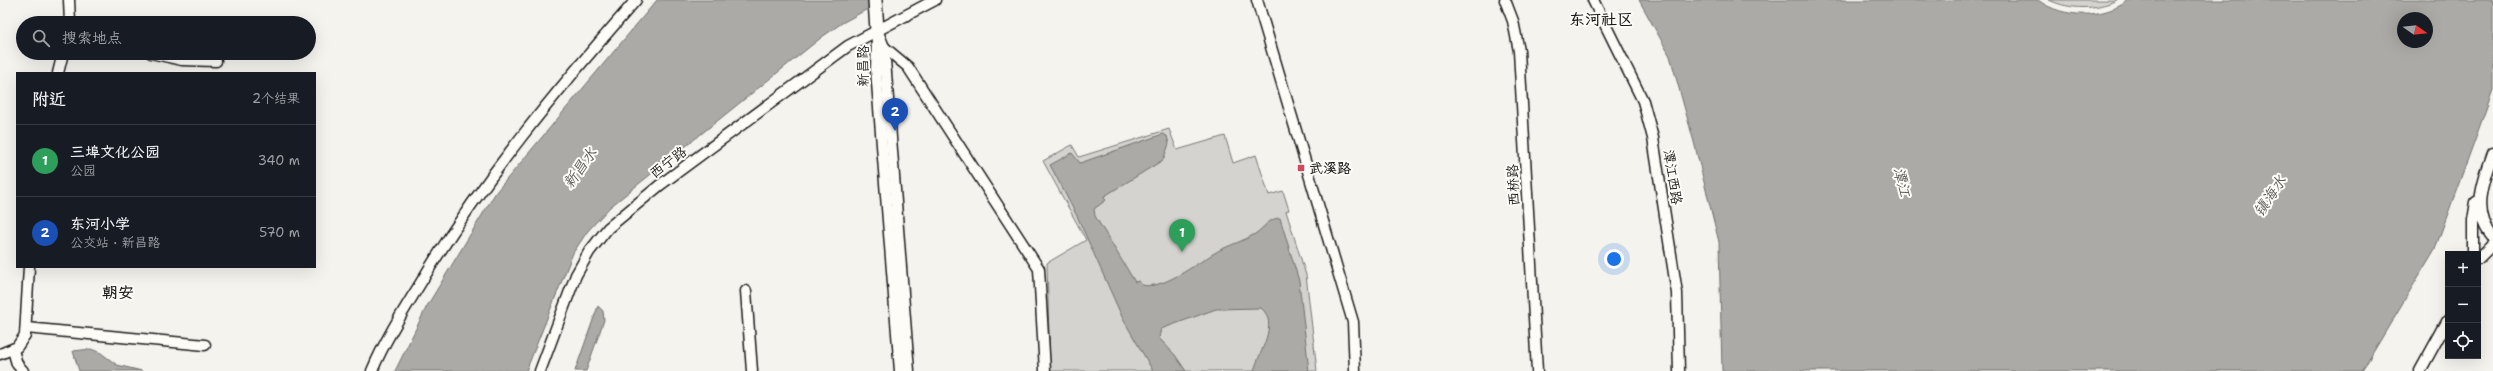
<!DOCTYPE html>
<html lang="zh">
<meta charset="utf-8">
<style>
body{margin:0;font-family:"Shantell Sans","LXGW WenKai TC",sans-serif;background:#242831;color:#f1f3f6}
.controls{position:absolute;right:12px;bottom:12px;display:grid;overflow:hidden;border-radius:0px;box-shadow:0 4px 16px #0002}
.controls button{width:36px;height:36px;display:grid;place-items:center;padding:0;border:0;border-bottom:1px solid #363941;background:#171b24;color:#f1f3f6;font:20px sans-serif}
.compass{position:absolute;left:2397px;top:12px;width:36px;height:36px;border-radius:50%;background:#171b24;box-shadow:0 4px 16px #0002;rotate:104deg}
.you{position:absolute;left:1614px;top:259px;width:14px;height:14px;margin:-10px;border:3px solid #fff;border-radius:50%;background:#1a73e8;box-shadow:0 0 0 6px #1a73e833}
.badge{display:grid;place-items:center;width:26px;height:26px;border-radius:50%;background:#2563eb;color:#fff;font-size:13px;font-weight:700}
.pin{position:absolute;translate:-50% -33px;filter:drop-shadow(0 1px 2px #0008)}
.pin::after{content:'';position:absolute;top:21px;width:14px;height:12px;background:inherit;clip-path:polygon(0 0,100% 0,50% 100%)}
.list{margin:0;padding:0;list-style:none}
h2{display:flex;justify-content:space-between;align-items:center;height:52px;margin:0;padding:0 16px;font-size:17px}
h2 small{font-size:13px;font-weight:400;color:#9ea1a6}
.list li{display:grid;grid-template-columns:26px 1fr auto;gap:12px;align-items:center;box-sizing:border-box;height:72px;padding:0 16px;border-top:1px solid #363941}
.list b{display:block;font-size:15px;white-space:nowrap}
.list p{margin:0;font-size:13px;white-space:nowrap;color:#9ea1a6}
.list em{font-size:13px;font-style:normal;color:#9ea1a6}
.icon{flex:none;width:22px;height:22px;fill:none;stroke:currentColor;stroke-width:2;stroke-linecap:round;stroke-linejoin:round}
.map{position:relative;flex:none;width:2493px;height:371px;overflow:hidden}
.search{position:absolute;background:#171b24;box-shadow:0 4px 16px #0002;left:16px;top:16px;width:300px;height:44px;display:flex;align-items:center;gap:10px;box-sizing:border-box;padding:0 14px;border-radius:22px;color:#9ea1a6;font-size:15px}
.panel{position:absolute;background:#171b24;box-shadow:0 4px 16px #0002;left:16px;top:72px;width:300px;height:196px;border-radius:0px}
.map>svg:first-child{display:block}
</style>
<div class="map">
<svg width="2493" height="371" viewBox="0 0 2493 371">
<rect width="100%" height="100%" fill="#f4f3ee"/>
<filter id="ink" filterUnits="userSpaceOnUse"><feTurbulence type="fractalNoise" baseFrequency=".025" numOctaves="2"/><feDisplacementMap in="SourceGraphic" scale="8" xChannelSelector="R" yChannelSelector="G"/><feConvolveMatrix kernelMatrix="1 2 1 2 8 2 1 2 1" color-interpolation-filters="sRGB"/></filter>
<g filter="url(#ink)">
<g fill="#d4d3cf" stroke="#787876">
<path d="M2049,0H2117C2096,10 2070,10 2049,0Z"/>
<polygon points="1169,129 1177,150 1225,136 1233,163 1256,155 1269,195 1283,191 1289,210 1286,211 1306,275 1317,371 1050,371 1047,263 1086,240 1043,161 1072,145 1079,157"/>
</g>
<g fill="#abaaa6" stroke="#72716f" fill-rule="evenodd">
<polygon points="657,0 884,0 842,23 822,37 610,207 587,232 573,253 526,371 395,371 427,306 496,192"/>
<path d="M1639,0H2038C2063,19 2104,19 2129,0H2493V90L2435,249L2362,371H1722L1719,242L1694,142L1670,56ZM2403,18H2427V42H2403Z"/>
<path d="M1163,134L1167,136L1169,144L1163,160L1103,197L1106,200L1094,209L1095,216L1135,282L1139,281L1142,285C1164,291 1203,258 1222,249C1233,244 1245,240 1255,234C1264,228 1269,218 1280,218L1299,281L1309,371H1254C1258,354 1280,323 1261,308L1216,309L1161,329L1159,338L1175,355L1186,371H1153L1123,319L1077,216L1050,165L1072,153L1080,163Z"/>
<polygon points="598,306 603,311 604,320 586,371 575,371"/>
<polygon points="91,349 101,353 117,365 142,371 79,371 73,351"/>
</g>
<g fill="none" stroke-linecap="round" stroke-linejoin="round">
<g stroke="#1c1c1c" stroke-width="13">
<g id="minor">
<polyline points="69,0 70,23"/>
<polyline points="1257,0 1353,322 1355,371"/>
<polyline points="1505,0 1513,21 1519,51 1537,371"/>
<polyline points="1593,0 1643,101 1653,138 1677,293 1679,371"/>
<polyline points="877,30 884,47 909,371"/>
<polyline points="877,34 876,70 900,371"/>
<polyline points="884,47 908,67 1039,269 1045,371"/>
<polyline points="151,53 182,60 216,61"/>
<polyline points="58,73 63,53"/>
<path d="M2493,153C2483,182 2470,212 2493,238"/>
<polyline points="2473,254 2473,220 2476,202"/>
<polyline points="2478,259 2493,244"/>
<polyline points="746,291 752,371"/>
<polyline points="26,328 205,345"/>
<polyline points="13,350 17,364 23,371"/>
<polyline points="0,354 17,347 25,335 29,267"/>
<path d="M372,371C385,340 403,312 420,284C481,181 557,90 636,0"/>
<polyline points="540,371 576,275 589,252 608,228 660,185 848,46 935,0"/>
<polyline points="2420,371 2448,320"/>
</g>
</g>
<g stroke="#1c1c1c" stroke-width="16">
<polyline id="major" points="875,0 877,30"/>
</g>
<use href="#minor" stroke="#fdfcf7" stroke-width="10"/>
<use href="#major" stroke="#fdfcf7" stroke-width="13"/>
</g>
</g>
<rect fill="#d1495b" stroke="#fdfcf7" stroke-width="1.5" x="1297" y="164" width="8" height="8" rx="2"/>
<g text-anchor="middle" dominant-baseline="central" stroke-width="4" stroke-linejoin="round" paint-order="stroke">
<g font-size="14" fill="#1c1c1c" stroke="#fdfcf7">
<text transform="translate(863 66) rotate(-90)">新昌路</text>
<text transform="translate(668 162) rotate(-37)">西宁路</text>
<text transform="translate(1673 177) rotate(81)">潭江西路</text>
<text transform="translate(1513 185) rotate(-93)">西桥路</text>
</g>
<g font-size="14" font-weight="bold" fill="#1c1c1c" stroke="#fdfcf7" text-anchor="start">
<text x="1309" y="168">武溪路</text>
</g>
<g font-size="15" font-style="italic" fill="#5c5c5a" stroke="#fdfcf7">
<text transform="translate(580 168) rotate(-54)">新昌水</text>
<text transform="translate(1902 182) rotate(77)">潭江</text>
<text transform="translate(2270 196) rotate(-56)">镇海水</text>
</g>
<g font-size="16" font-weight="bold" fill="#1c1c1c" stroke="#fdfcf7">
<text x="1601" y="19">东河社区</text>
<text x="118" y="292">朝安</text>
</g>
</g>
</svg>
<div class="controls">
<button>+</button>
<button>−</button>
<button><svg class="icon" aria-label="locate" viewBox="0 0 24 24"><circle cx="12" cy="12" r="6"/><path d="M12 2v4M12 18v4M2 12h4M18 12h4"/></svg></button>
</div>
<svg class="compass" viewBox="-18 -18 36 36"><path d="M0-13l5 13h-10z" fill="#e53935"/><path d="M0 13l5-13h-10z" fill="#9ea1a6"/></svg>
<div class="you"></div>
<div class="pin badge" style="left:1182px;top:252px;background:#2e9e5b">1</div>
<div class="pin badge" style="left:895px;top:131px;background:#1a4fb4">2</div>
<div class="search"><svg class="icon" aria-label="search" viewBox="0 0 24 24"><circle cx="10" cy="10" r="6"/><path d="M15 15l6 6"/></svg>搜索地点</div>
<section class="panel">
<h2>附近<small>2个结果</small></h2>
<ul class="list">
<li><span class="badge" style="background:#2e9e5b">1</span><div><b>三埠文化公园</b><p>公园</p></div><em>340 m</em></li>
<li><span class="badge" style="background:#1a4fb4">2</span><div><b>东河小学</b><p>公交站 · 新昌路</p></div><em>570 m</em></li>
</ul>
</section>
</div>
